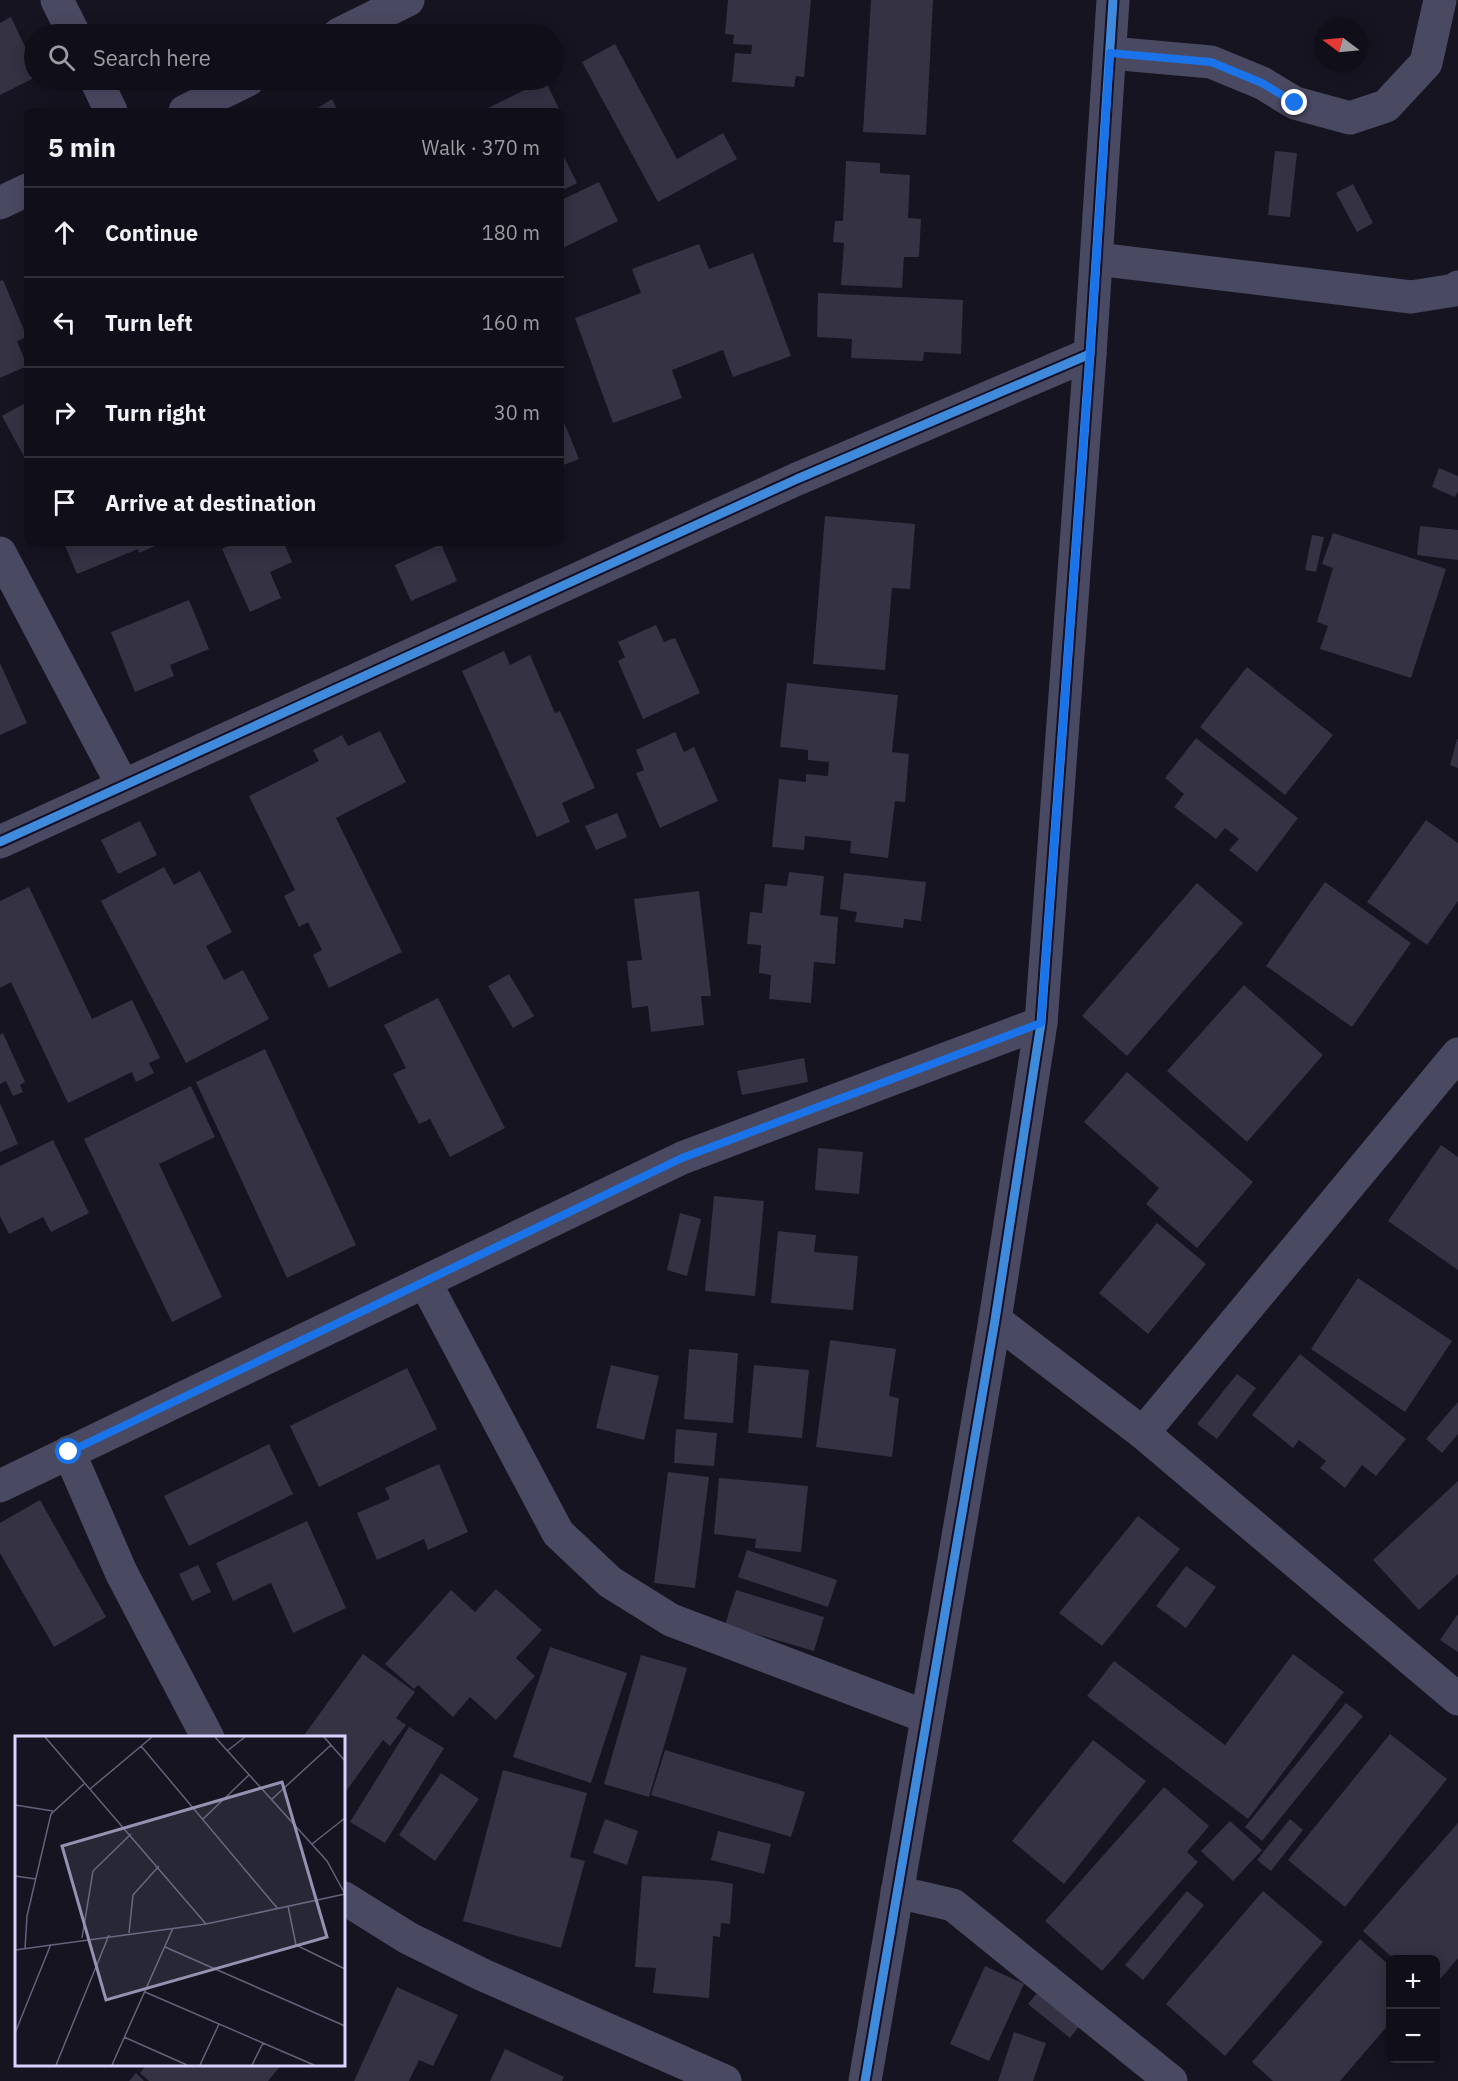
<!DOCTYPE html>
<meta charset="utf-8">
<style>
body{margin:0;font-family:"IBM Plex Sans",sans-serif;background:#1e1d26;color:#f1f3f6}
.controls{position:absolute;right:18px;bottom:18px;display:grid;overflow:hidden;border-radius:9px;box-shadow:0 3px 15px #0003}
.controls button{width:54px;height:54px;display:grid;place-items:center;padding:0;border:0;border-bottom:2px solid #302f38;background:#100f19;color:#f1f3f6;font:30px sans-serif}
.compass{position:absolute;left:1314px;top:18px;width:54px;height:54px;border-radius:50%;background:#100f19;box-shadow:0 3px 15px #0003;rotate:286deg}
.stop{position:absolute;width:18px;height:18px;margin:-14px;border:4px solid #1a73e8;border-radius:50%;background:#fff}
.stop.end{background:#1a73e8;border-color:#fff;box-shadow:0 2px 6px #0008}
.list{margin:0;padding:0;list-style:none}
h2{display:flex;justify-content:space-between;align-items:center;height:78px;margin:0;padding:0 24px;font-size:26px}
h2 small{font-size:20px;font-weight:400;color:#9c9ca2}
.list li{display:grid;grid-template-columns:39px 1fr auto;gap:18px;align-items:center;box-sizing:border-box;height:90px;padding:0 24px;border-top:2px solid #302f38}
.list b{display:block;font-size:22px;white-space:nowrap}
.list em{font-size:20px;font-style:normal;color:#9c9ca2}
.icon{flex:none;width:33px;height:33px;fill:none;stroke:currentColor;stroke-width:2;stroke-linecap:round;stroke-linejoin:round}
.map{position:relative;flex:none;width:1458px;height:2081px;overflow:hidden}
.search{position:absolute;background:#100f19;box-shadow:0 3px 15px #0003;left:24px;top:24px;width:540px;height:66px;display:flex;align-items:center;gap:15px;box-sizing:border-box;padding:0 21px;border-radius:33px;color:#9c9ca2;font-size:22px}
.panel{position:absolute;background:#100f19;box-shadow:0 3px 15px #0003;left:24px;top:108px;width:540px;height:438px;border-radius:9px}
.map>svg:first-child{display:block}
</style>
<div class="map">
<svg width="1458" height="2081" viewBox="0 0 1458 2081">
<rect width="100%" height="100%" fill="#161421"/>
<g fill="#343243">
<polygon points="728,0 811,0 804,77 796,76 794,87 732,82 735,53 751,54 752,45 733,44 734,35 725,34"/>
<polygon points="871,0 933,0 926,135 863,132"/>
<polygon points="11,17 34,66 34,78 0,95 0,23"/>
<polygon points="615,44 677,159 723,133 737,159 658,202 582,62"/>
<polygon points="545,80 560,111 482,111"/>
<polygon points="332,99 338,111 317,111 316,109"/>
<polygon points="561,151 577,183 561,191"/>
<polygon points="1275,151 1297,153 1290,217 1268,215"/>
<polygon points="846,161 880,163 880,173 910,175 908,218 921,219 919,257 904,257 902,288 841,285 844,243 833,242 835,221 843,221"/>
<polygon points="599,182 618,221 561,249 561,200"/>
<polygon points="1353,184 1373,223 1357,232 1336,193"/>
<polygon points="699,244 709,269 753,253 791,356 733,377 723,350 672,370 682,398 613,423 575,318 641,293 632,269"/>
<polygon points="3,280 27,337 17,341 27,366 0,378 0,281"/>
<polygon points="818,293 963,300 961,354 924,352 923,361 851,358 852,339 817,337"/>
<polygon points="27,402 27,462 2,416"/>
<polygon points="561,415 579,459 561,466"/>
<polygon points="1439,468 1458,476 1458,491 1455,497 1432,487"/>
<polygon points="825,516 915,524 910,589 892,588 885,670 813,664"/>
<polygon points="1420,526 1458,530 1458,560 1417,555"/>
<polygon points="1333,533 1446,569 1411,678 1320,649 1328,626 1317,622 1333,568 1322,564"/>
<polygon points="1312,535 1324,537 1316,572 1305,570"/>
<polygon points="64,543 162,543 139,553 138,549 77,574"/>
<polygon points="235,543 284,543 292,562 270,572 281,598 250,612 222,549"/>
<polygon points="441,544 457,581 411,601 395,565"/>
<polygon points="189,600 209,649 170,665 174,676 135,692 111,632"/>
<polygon points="656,625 664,642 675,638 700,693 643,719 618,661 625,657 618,642"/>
<polygon points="504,651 510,665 530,655 555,713 560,711 595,788 562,803 570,822 537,837 462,671"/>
<polygon points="0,663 27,723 0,735"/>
<polygon points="1247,667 1333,735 1285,795 1200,727"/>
<polygon points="787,683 898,695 892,752 909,754 905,802 895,801 888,858 850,853 851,841 805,836 804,850 772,847 779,779 806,782 806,774 828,776 829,762 808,760 808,750 780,747"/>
<polygon points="380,731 406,782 336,818 402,952 329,988 313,955 322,950 308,922 299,927 284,896 295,890 249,796 319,761 313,750 342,735 348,746"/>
<polygon points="675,732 684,752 694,747 718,801 660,828 636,773 644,770 636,750"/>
<polygon points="1196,738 1298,818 1257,872 1229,850 1239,839 1225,828 1216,839 1174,807 1184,794 1165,778"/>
<polygon points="1457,739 1458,739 1458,768 1450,765"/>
<polygon points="617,813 627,837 596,850 585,826"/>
<polygon points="1426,820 1458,843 1458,901 1427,945 1367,902"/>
<polygon points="140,821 157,855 118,874 101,840"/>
<polygon points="164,867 174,885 200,871 232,932 206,946 224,980 243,970 269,1019 186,1063 101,901"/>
<polygon points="789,872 824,876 820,915 838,917 835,964 814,962 811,1003 769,999 771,975 759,973 761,945 747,944 750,912 762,913 765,884 787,886"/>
<polygon points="844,873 926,882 921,921 904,919 903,928 855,922 857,912 840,909"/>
<polygon points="1325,882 1411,943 1352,1027 1266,966"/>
<polygon points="1197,883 1243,923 1127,1056 1082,1016"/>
<polygon points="29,887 92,1019 132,1000 160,1058 149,1063 154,1073 136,1082 132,1072 68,1103 11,982 0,988 0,901"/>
<polygon points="699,891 711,996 701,996 704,1025 651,1032 648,1006 632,1008 627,961 642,960 634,899"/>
<polygon points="509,974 534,1016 513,1028 488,986"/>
<polygon points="1244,985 1323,1055 1247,1142 1167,1071"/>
<polygon points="438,998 505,1128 450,1157 430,1119 419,1124 393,1074 406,1068 384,1025"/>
<polygon points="3,1033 25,1082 20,1085 23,1092 13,1096 6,1081 0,1084 0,1035"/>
<polygon points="265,1049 356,1245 287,1278 196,1082"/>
<polygon points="804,1058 808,1082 742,1095 737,1071"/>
<polygon points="1127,1072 1253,1182 1197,1248 1146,1204 1159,1188 1084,1122"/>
<polygon points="191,1086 215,1137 159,1164 222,1297 172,1322 84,1139"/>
<polygon points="0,1103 18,1144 0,1152"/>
<polygon points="53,1140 89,1213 51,1232 43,1217 9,1234 0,1216 0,1166"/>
<polygon points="1441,1145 1458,1157 1458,1270 1388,1221"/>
<polygon points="818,1148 863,1152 859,1194 815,1190"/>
<polygon points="714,1196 764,1201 755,1296 705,1291"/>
<polygon points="680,1213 701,1219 687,1276 667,1270"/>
<polygon points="1157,1223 1206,1264 1148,1334 1099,1293"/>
<polygon points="778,1231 816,1235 814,1252 858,1256 853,1310 771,1303"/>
<polygon points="1358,1278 1452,1341 1405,1412 1311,1349"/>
<polygon points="830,1340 896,1349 889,1396 899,1398 892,1457 816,1447"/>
<polygon points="689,1349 738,1353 733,1423 684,1419"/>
<polygon points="1300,1354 1406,1439 1376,1476 1362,1465 1345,1488 1320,1468 1326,1461 1299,1440 1293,1448 1252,1415"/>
<polygon points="611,1365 659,1376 644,1440 596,1428"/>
<polygon points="754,1365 809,1370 802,1438 748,1433"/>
<polygon points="407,1368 437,1429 319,1487 290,1426"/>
<polygon points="1237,1374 1256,1388 1217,1439 1197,1424"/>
<polygon points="1458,1402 1458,1434 1442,1453 1426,1439"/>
<polygon points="676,1429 717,1433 714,1466 674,1463"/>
<polygon points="269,1444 293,1494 189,1546 164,1496"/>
<polygon points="439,1464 468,1532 428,1550 424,1539 377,1560 357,1513 390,1499 385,1488"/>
<polygon points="668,1472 709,1477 695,1588 654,1583"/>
<polygon points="719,1478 808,1486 801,1552 755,1548 756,1539 714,1534"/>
<polygon points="1458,1481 1458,1574 1419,1610 1373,1560"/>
<polygon points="40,1500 106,1617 54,1647 0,1553 0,1523"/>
<polygon points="1138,1516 1180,1549 1102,1646 1059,1613"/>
<polygon points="307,1521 346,1608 293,1633 271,1583 233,1601 216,1563"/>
<polygon points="747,1550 837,1580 828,1607 738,1577"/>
<polygon points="198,1565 211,1592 192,1601 179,1574"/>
<polygon points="1186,1566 1216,1587 1186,1628 1156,1606"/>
<polygon points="496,1589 542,1630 516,1658 535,1676 496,1720 470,1697 453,1717 418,1685 414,1689 385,1664 451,1590 475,1612"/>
<polygon points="736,1590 824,1617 814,1651 725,1625"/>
<polygon points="1458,1614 1458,1652 1440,1640"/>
<polygon points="550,1647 627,1673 591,1783 513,1757"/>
<polygon points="363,1654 415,1692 396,1718 406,1725 390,1746 383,1740 344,1794 344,1738 302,1738"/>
<polygon points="1293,1654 1344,1692 1248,1819 1087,1696 1114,1661 1225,1745"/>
<polygon points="641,1655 687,1668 649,1797 604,1784"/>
<polygon points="1346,1703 1363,1716 1262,1841 1245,1827"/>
<polygon points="409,1727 444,1748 385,1843 350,1822"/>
<polygon points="1390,1734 1447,1779 1345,1907 1288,1860"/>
<polygon points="1093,1740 1146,1781 1064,1884 1012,1841"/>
<polygon points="665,1750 805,1792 791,1837 651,1795"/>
<polygon points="503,1770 587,1793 570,1857 585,1861 561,1948 463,1921"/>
<polygon points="441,1773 479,1799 435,1861 399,1835"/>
<polygon points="1164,1787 1209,1826 1187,1852 1198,1862 1102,1971 1045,1921"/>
<polygon points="605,1819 638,1831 627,1865 593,1853"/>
<polygon points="1290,1819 1303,1830 1271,1871 1257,1860"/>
<polygon points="1230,1821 1262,1850 1233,1881 1201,1851"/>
<polygon points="1458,1823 1458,1958 1436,1984 1436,1960 1395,1960 1363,1931"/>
<polygon points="718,1831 771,1844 764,1874 711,1860"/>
<polygon points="642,1876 718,1881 733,1884 730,1924 721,1923 720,1937 713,1936 709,1998 653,1993 656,1968 635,1967"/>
<polygon points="1187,1891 1204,1905 1143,1980 1125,1965"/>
<polygon points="1263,1891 1323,1942 1225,2056 1166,2004"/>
<polygon points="1360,1939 1390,1966 1390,2023 1340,2081 1273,2081 1252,2062"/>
<polygon points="985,1966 1024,1984 989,2061 950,2044"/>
<polygon points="397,1987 458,2015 433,2066 419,2060 409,2081 354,2081"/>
<polygon points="1042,1987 1084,2020 1070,2038 1028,2004"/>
<polygon points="1014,2032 1046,2043 1033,2081 998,2081"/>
<polygon points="505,2049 564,2077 562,2081 490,2081"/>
<polygon points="147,2064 282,2064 268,2081 149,2081 140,2073"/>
<polygon points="136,2073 144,2081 129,2081"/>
</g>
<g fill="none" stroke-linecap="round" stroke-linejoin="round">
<g stroke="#4a4962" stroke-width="33">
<polyline points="57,0 74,34"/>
<polyline points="339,34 408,0"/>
<polyline points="1110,53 1211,62 1262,83 1295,103 1350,118 1386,106 1426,63 1440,0"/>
<polyline points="96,80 111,111"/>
<polyline points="185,111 248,80"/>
<polyline points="0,203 27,190"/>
<polyline points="1097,259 1411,297 1455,290 1458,287"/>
<polyline points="0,553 123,786"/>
<polyline points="0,842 797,479 1090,354"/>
<polyline points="425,1282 558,1533 610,1582 671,1620 927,1717"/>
<polyline points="995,1320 1143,1433 1458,1699"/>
<polyline points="1143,1433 1458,1054"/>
<polyline points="69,1452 121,1572 208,1738"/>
<polyline points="0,1486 682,1158 1041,1023"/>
<polyline points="897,1892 953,1905 1171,2081"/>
<polyline points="344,1898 408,1938 483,1975 725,2081"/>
<polyline points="865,2081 995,1320 1041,1023 1090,354 1113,0"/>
</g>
<g stroke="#130f26" stroke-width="13">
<g id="cycleway">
<polyline points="0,842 797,479 1090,354"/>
<polyline points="865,2081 995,1320 1041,1023 1090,354 1113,0"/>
</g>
</g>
<use href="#cycleway" stroke="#408adc" stroke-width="9"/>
</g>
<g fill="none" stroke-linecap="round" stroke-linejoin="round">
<polyline stroke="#1a73e8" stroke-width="8" points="69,1452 682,1158 1041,1023 1090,354 1110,53 1211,62 1262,83 1295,103"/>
</g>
<g transform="translate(15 1736)">
<rect width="330" height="330" fill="#161421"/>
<path fill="none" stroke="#64617a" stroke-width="1.5" d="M30,1L191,188M200,1L312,125L330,158M309,1L330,25M126,10L263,173M212,15L230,1M75,53L137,1M256,64L316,9M0,69L38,75M188,83L234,39M297,108L330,82M0,140L21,143M273,170L281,209L330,233M114,197L118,159L144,130M67,202L78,135L116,98M150,211L330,290M10,213L12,180L36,78L70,47M0,214L191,188L330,158M130,256L299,329M0,297L36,208M109,301L172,329M41,329L94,199M97,329L158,192M185,329L204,288M237,329L248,307"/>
<path fill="#9591b1" fill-opacity="0.15" stroke="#9591b1" stroke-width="3" d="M267,46L312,201L91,264L47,110Z"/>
<rect width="330" height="330" fill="none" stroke="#d9d4ff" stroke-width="3"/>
</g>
</svg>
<div class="controls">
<button>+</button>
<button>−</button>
</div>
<svg class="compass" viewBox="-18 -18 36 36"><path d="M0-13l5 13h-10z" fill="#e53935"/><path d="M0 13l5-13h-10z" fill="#9c9ca2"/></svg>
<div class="stop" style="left:69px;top:1452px"></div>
<div class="stop end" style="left:1295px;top:103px"></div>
<div class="search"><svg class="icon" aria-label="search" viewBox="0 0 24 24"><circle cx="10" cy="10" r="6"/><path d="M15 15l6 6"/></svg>Search here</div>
<section class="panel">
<h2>5 min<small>Walk · 370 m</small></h2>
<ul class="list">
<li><svg class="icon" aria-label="ahead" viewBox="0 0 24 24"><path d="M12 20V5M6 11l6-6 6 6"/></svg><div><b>Continue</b></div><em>180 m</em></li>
<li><svg class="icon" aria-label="left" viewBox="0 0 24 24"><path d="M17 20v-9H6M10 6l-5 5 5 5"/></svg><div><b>Turn left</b></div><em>160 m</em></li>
<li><svg class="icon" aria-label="right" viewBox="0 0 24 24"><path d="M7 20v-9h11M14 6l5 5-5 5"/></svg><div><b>Turn right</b></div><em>30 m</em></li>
<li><svg class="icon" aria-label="arrive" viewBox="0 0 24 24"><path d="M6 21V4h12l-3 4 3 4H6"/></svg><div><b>Arrive at destination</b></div></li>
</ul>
</section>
</div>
